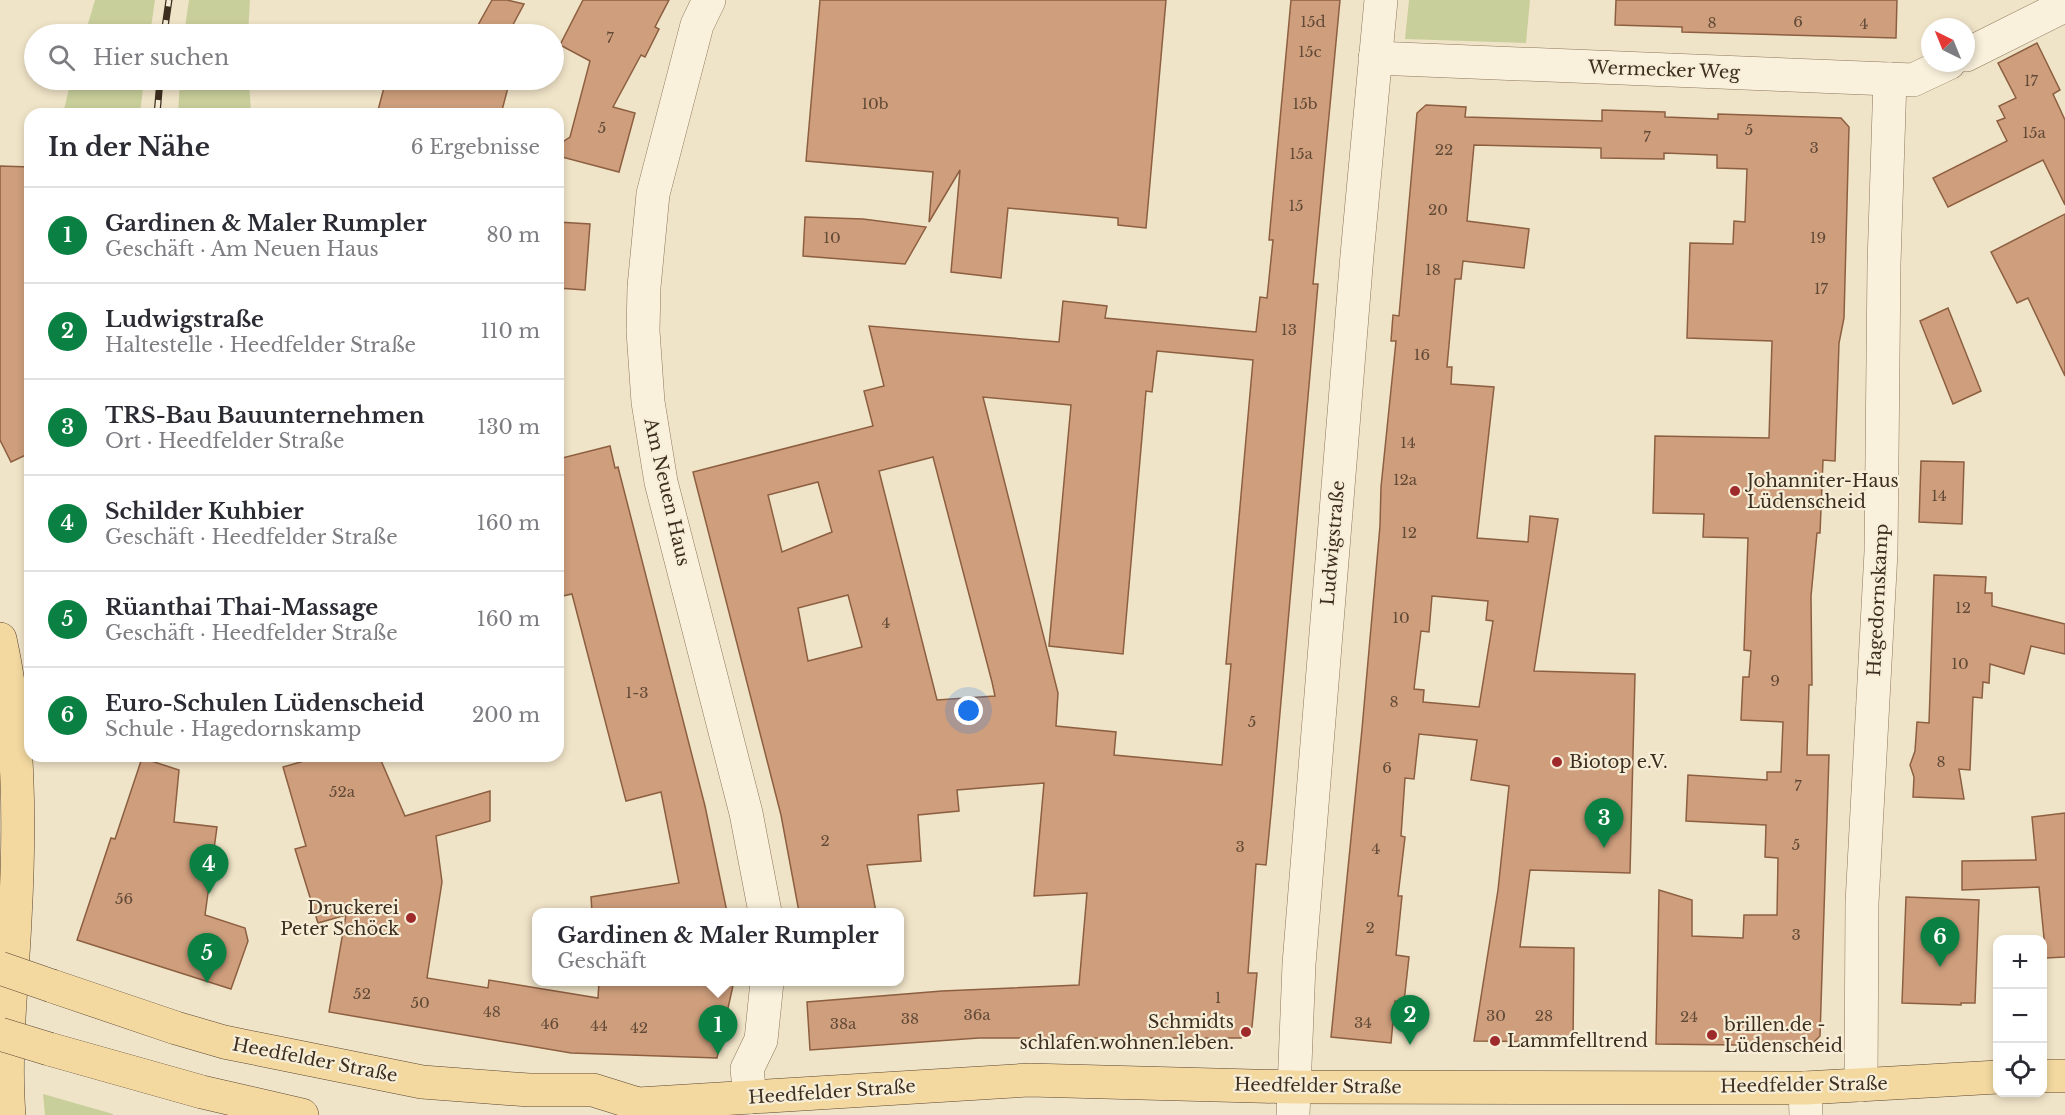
<!DOCTYPE html>
<html lang="de">
<meta charset="utf-8">
<style>
body{margin:0;font-family:"Libre Baskerville",serif;background:#f7f7f7;color:#2b2b33}
.controls{position:absolute;right:18px;bottom:18px;display:grid;overflow:hidden;border-radius:12px;box-shadow:0 3px 9px #0003}
.controls button{width:54px;height:54px;display:grid;place-items:center;padding:0;border:0;border-bottom:2px solid #e1e1e2;background:#fff;color:#2b2b33;font:30px sans-serif}
.compass{position:absolute;left:1921px;top:18px;width:54px;height:54px;border-radius:50%;background:#fff;box-shadow:0 3px 9px #0003;rotate:317deg}
.you{position:absolute;left:969px;top:711px;width:21px;height:21px;margin:-15px;border:4px solid #fff;border-radius:50%;background:#1a73e8;box-shadow:0 0 0 9px #1a73e833}
.badge{display:grid;place-items:center;width:39px;height:39px;border-radius:50%;background:#0b8043;color:#fff;font-size:20px;font-weight:700}
.pin{position:absolute;translate:-50% -50px;filter:drop-shadow(0 2px 3px #0008)}
.pin::after{content:'';position:absolute;top:32px;width:21px;height:18px;background:inherit;clip-path:polygon(0 0,100% 0,50% 100%)}
.popup{position:absolute;left:532px;top:908px;width:372px;height:78px;box-sizing:border-box;display:grid;place-content:center;border-radius:12px;background:#fff;filter:drop-shadow(0 2px 4px #0005);font-size:20px;white-space:nowrap;color:#7c7c81}
.popup b{font-size:22px;color:#2b2b33}
.popup::after{content:'';position:absolute;left:50%;top:100%;margin-left:-12px;border:12px solid transparent;border-top-color:#fff}
.list{margin:0;padding:0;list-style:none}
h2{display:flex;justify-content:space-between;align-items:center;height:78px;margin:0;padding:0 24px;font-size:26px}
h2 small{font-size:20px;font-weight:400;color:#7c7c81}
.list li{display:grid;grid-template-columns:39px 1fr auto;gap:18px;align-items:center;box-sizing:border-box;height:96px;padding:0 24px;border-top:2px solid #e1e1e2}
.list b{display:block;font-size:22px;white-space:nowrap}
.list p{margin:0;font-size:20px;white-space:nowrap;color:#7c7c81}
.list em{font-size:20px;font-style:normal;color:#7c7c81}
.icon{flex:none;width:33px;height:33px;fill:none;stroke:currentColor;stroke-width:2;stroke-linecap:round;stroke-linejoin:round}
.map{position:relative;flex:none;width:2065px;height:1115px;overflow:hidden}
.search{position:absolute;background:#fff;box-shadow:0 3px 9px #0003;left:24px;top:24px;width:540px;height:66px;display:flex;align-items:center;gap:15px;box-sizing:border-box;padding:0 21px;border-radius:33px;color:#7c7c81;font-size:22px}
.panel{position:absolute;background:#fff;box-shadow:0 3px 9px #0003;left:24px;top:108px;width:540px;height:654px;border-radius:18px}
.map>svg:first-child{display:block}
</style>
<div class="map">
<svg width="2065" height="1115" viewBox="0 0 2065 1115">
<rect width="100%" height="100%" fill="#f0e4c8"/>
<g fill="#c9cf9b">
<polygon points="95,0 155,0 150,34 85,34"/>
<polygon points="189,0 250,0 248,34 184,34"/>
<polygon points="1409,0 1530,0 1526,43 1405,39"/>
<polygon points="71,80 144,80 140,114 63,114"/>
<polygon points="180,80 249,80 251,114 178,114"/>
<polygon points="43,1094 113,1114 113,1115 45,1115"/>
</g>
<g fill="#cf9f7d" stroke="#8d5f41" stroke-width="1.5" fill-rule="evenodd">
<polygon points="492,0 507,0 524,4 508,34 473,34"/>
<polygon points="583,0 669,0 655,27 659,29 645,57 641,55 613,107 635,113 619,172 558,156 558,145 570,137 590,61 560,45"/>
<polygon points="820,0 1166,0 1146,228 1118,225 1118,218 1008,208 1001,278 951,272 960,170 929,222 933,172 806,161"/>
<path d="M1291,0H1340L1313,284H1318L1272,803L1266,865L1256,864L1248,973H1257L1252,1027L1241,1038H979L810,1050L807,1002L942,991L1079,985L1087,893L1034,896L1044,783L957,790L959,811L918,815L921,861L867,865L876,912H799L781,815L693,472L873,426L864,391L884,386L869,326L1059,342L1063,301L1107,306L1105,318L1256,332L1260,297L1267,298L1273,240H1269ZM1157,351L1253,360L1226,664H1231L1222,765L1114,755L1116,732L1056,726L1058,693L983,397L1071,405L1049,646L1123,654L1146,391L1152,392ZM933,457L992,682L995,696L937,700L879,471ZM818,482L832,532L782,552L768,495ZM848,595L862,647L808,661L798,608Z"/>
<polygon points="1616,0 1897,0 1896,38 1682,32 1682,27 1615,25"/>
<polygon points="2037,43 2060,90 2053,94 2065,120 2065,205 2043,160 1948,207 1933,178 2007,141 1997,121 2005,118 1999,106 2016,98 1998,63"/>
<polygon points="386,80 510,80 501,114 377,114"/>
<path d="M1426,105L1466,107L1465,117L1602,121V110L1665,112V117L1718,119V114L1841,118L1849,127L1844,318L1839,343L1835,461L1823,460L1820,533H1817L1811,596L1812,685H1809L1807,755H1829L1820,1036L1810,1046L1656,1044L1659,890L1692,900V936L1743,938L1744,915H1777L1778,858L1765,857L1766,825L1686,821L1688,775L1767,780V772H1781L1783,722L1741,720L1743,677H1749L1751,651L1744,650L1748,538L1703,537L1704,514L1653,513L1655,436L1769,438L1772,341L1687,338L1690,243L1733,244L1734,221L1745,222L1747,169L1717,168V155L1664,153V159L1601,158V148L1474,145L1467,221L1529,229L1524,268L1463,261L1461,279H1455L1447,367H1452L1451,384L1494,387L1477,538L1528,542L1530,516L1558,519L1534,671L1635,674L1630,873L1530,870L1520,947L1574,948L1573,1042L1474,1041L1498,890L1509,786L1471,780L1477,740L1419,734L1414,779L1405,778L1401,836L1405,837L1398,896H1402L1396,955L1409,957L1404,1002L1395,1001L1391,1043L1331,1037L1362,729L1380,526L1381,487L1396,341H1391L1393,315L1399,316L1417,113ZM1432,596L1488,601L1486,620L1493,621L1479,707L1423,702L1424,690L1414,689L1421,631L1429,632Z"/>
<polygon points="0,166 30,167 28,304 30,308 30,453 11,462 0,440"/>
<polygon points="2065,214 2065,376 2028,298 2017,303 1991,252"/>
<polygon points="805,217 863,219 926,227 905,264 803,256"/>
<polygon points="558,222 590,224 585,290 558,288"/>
<polygon points="1948,308 1981,391 1953,404 1920,321"/>
<polygon points="610,446 615,468 618,467 705,806 727,912 592,912 591,897 679,883 661,792 626,801 572,594 558,597 558,459"/>
<polygon points="1921,461 1964,462 1962,524 1919,522"/>
<polygon points="1934,575 1986,577 1985,593 1992,593 1992,606 2065,624 2065,654 2031,646 2024,674 1990,664 1989,683 1983,682 1982,698 1973,697 1970,770 1959,769 1964,799 1913,797 1914,777 1910,765 1915,751 1917,722 1929,723"/>
<polygon points="322,756 379,756 405,816 490,791 490,821 436,836 442,882 427,978 488,988 489,980 598,998 599,981 734,981 717,1058 571,1053 329,1012 346,915 318,923 295,849 306,846 283,767"/>
<polygon points="142,758 179,770 174,822 217,827 205,915 245,928 248,941 231,989 77,940 111,838 115,839"/>
<polygon points="2065,813 2065,957 2046,958 2039,887 1962,890 1962,861 2036,860 2032,817"/>
<polygon points="1906,897 1979,900 1975,1003 1961,1003 1961,1005 1902,1003"/>
</g>
<g fill="none" stroke-linecap="round" stroke-linejoin="round">
<g stroke="#8d765c" stroke-width="34">
<g id="minor">
<polyline points="709,0 697,25 653,194 644,287 643,331 648,402 661,482 746,813 765,912"/>
<polyline points="1966,55 2062,7"/>
<polyline points="1375,58 1913,80 1949,63"/>
<polyline points="1861,1085 1862,903 1881,552 1884,264 1890,79"/>
<polyline points="1805,1088 1806,1115"/>
<polyline points="750,1097 747,1069 761,1040 767,982"/>
<polyline points="1293,1115 1299,964 1357,255 1381,0"/>
</g>
</g>
<g stroke="#5b4430" stroke-width="34">
<g id="major">
<path d="M0,639C20,730 20,827 15,920C12,985 4,1050 9,1115"/>
<polyline points="52,986 176,1028 224,1042 308,1059 422,1082 529,1090 593,1090 638,1104 1029,1080 1295,1087 1805,1088 1998,1077"/>
<polyline points="49,1049 202,1092 302,1115"/>
<polyline points="2042,1076 2065,1076"/>
</g>
</g>
<use href="#minor" stroke="#faf1dc" stroke-width="33"/>
<use href="#major" stroke="#f3d9a0" stroke-width="33"/>
<g stroke="#3d2e20" stroke-width="7">
<g id="rail">
<polyline points="164,34 169,0"/>
<polyline points="157,114 160,80"/>
</g>
</g>
<use href="#rail" stroke="#f7eed8" stroke-width="4.5" stroke-dasharray="14" stroke-linecap="butt"/>
<g stroke="#5b4430" stroke-width="34" stroke-linecap="butt">
<g id="major-bridge">
<polyline points="0,968 52,986"/>
<polyline points="0,1034 49,1049"/>
</g>
</g>
<use href="#major-bridge" stroke="#f3d9a0" stroke-width="33"/>
</g>
<g fill="#9e2a2b" stroke="#f7eed8" stroke-width="2">
<circle cx="1735" cy="491" r="6"/>
<circle cx="1557" cy="762" r="6"/>
<circle cx="411" cy="918" r="6"/>
<circle cx="1246" cy="1032" r="6"/>
<circle cx="1712" cy="1035" r="6"/>
<circle cx="1495" cy="1041" r="6"/>
</g>
<g text-anchor="middle" dominant-baseline="central" stroke-width="4.5" stroke-linejoin="round" paint-order="stroke">
<g font-size="15" fill="#624a37">
<text x="1313" y="21">15d</text>
<text x="1798" y="21">6</text>
<text x="1712" y="22">8</text>
<text x="1864" y="23">4</text>
<text x="610" y="37">7</text>
<text x="1310" y="51">15c</text>
<text x="2031" y="80">17</text>
<text x="875" y="103">10b</text>
<text x="1305" y="103">15b</text>
<text x="602" y="127">5</text>
<text x="1749" y="129">5</text>
<text x="2034" y="132">15a</text>
<text x="1647" y="136">7</text>
<text x="1814" y="147">3</text>
<text x="1444" y="149">22</text>
<text x="1301" y="153">15a</text>
<text x="1296" y="205">15</text>
<text x="1438" y="209">20</text>
<text x="832" y="237">10</text>
<text x="1818" y="237">19</text>
<text x="1433" y="269">18</text>
<text x="1821" y="288">17</text>
<text x="1289" y="329">13</text>
<text x="1422" y="354">16</text>
<text x="1408" y="442">14</text>
<text x="1405" y="479">12a</text>
<text x="1939" y="495">14</text>
<text x="1409" y="532">12</text>
<text x="1963" y="607">12</text>
<text x="1401" y="617">10</text>
<text x="886" y="622">4</text>
<text x="1960" y="663">10</text>
<text x="1775" y="680">9</text>
<text x="637" y="692">1-3</text>
<text x="1394" y="701">8</text>
<text x="1252" y="721">5</text>
<text x="1941" y="761">8</text>
<text x="1387" y="767">6</text>
<text x="1798" y="785">7</text>
<text x="342" y="791">52a</text>
<text x="825" y="840">2</text>
<text x="1796" y="844">5</text>
<text x="1240" y="846">3</text>
<text x="1376" y="848">4</text>
<text x="124" y="898">56</text>
<text x="1370" y="927">2</text>
<text x="1796" y="934">3</text>
<text x="362" y="993">52</text>
<text x="1218" y="997">1</text>
<text x="420" y="1002">50</text>
<text x="492" y="1011">48</text>
<text x="977" y="1014">36a</text>
<text x="1496" y="1015">30</text>
<text x="1544" y="1015">28</text>
<text x="1689" y="1016">24</text>
<text x="910" y="1018">38</text>
<text x="1363" y="1022">34</text>
<text x="550" y="1023">46</text>
<text x="843" y="1023">38a</text>
<text x="599" y="1025">44</text>
<text x="639" y="1027">42</text>
</g>
<g font-size="18" fill="#3d2e20" stroke="#f7eed8">
<text transform="translate(1664 70) rotate(2)">Wermecker Weg</text>
<text transform="translate(667 492) rotate(77)">Am Neuen Haus</text>
<text transform="translate(1333 543) rotate(-85)">Ludwigstraße</text>
<text transform="translate(1878 600) rotate(-87)">Hagedornskamp</text>
<text transform="translate(315 1060) rotate(11)">Heedfelder Straße</text>
<text transform="translate(1804 1085) rotate(-1)">Heedfelder Straße</text>
<text transform="translate(1318 1086) rotate(1)">Heedfelder Straße</text>
<text transform="translate(832 1092) rotate(-4)">Heedfelder Straße</text>
</g>
<g font-size="18" fill="#3d2e20" stroke="#f7eed8" text-anchor="start">
<text x="1747" y="481">Johanniter-Haus<tspan x="1747" dy="21">Lüdenscheid</tspan></text>
<text x="1569" y="762">Biotop e.V.</text>
<text x="399" y="908" text-anchor="end">Druckerei<tspan x="399" dy="21">Peter Schöck</tspan></text>
<text x="1234" y="1022" text-anchor="end">Schmidts<tspan x="1234" dy="21">schlafen.wohnen.leben.</tspan></text>
<text x="1724" y="1025">brillen.de -<tspan x="1724" dy="21">Lüdenscheid</tspan></text>
<text x="1507" y="1041">Lammfelltrend</text>
</g>
</g>
</svg>
<div class="controls">
<button>+</button>
<button>−</button>
<button><svg class="icon" aria-label="locate" viewBox="0 0 24 24"><circle cx="12" cy="12" r="6"/><path d="M12 2v4M12 18v4M2 12h4M18 12h4"/></svg></button>
</div>
<svg class="compass" viewBox="-18 -18 36 36"><path d="M0-13l5 13h-10z" fill="#e53935"/><path d="M0 13l5-13h-10z" fill="#7c7c81"/></svg>
<div class="you"></div>
<div class="pin badge" style="left:718px;top:1055px">1</div>
<div class="popup"><b>Gardinen &amp; Maler Rumpler</b>Geschäft</div>
<div class="pin badge" style="left:1410px;top:1045px">2</div>
<div class="pin badge" style="left:1604px;top:848px">3</div>
<div class="pin badge" style="left:209px;top:894px">4</div>
<div class="pin badge" style="left:207px;top:983px">5</div>
<div class="pin badge" style="left:1940px;top:967px">6</div>
<div class="search"><svg class="icon" aria-label="search" viewBox="0 0 24 24"><circle cx="10" cy="10" r="6"/><path d="M15 15l6 6"/></svg>Hier suchen</div>
<section class="panel">
<h2>In der Nähe<small>6 Ergebnisse</small></h2>
<ul class="list">
<li><span class="badge">1</span><div><b>Gardinen &amp; Maler Rumpler</b><p>Geschäft · Am Neuen Haus</p></div><em>80 m</em></li>
<li><span class="badge">2</span><div><b>Ludwigstraße</b><p>Haltestelle · Heedfelder Straße</p></div><em>110 m</em></li>
<li><span class="badge">3</span><div><b>TRS-Bau Bauunternehmen</b><p>Ort · Heedfelder Straße</p></div><em>130 m</em></li>
<li><span class="badge">4</span><div><b>Schilder Kuhbier</b><p>Geschäft · Heedfelder Straße</p></div><em>160 m</em></li>
<li><span class="badge">5</span><div><b>Rüanthai Thai-Massage</b><p>Geschäft · Heedfelder Straße</p></div><em>160 m</em></li>
<li><span class="badge">6</span><div><b>Euro-Schulen Lüdenscheid</b><p>Schule · Hagedornskamp</p></div><em>200 m</em></li>
</ul>
</section>
</div>
